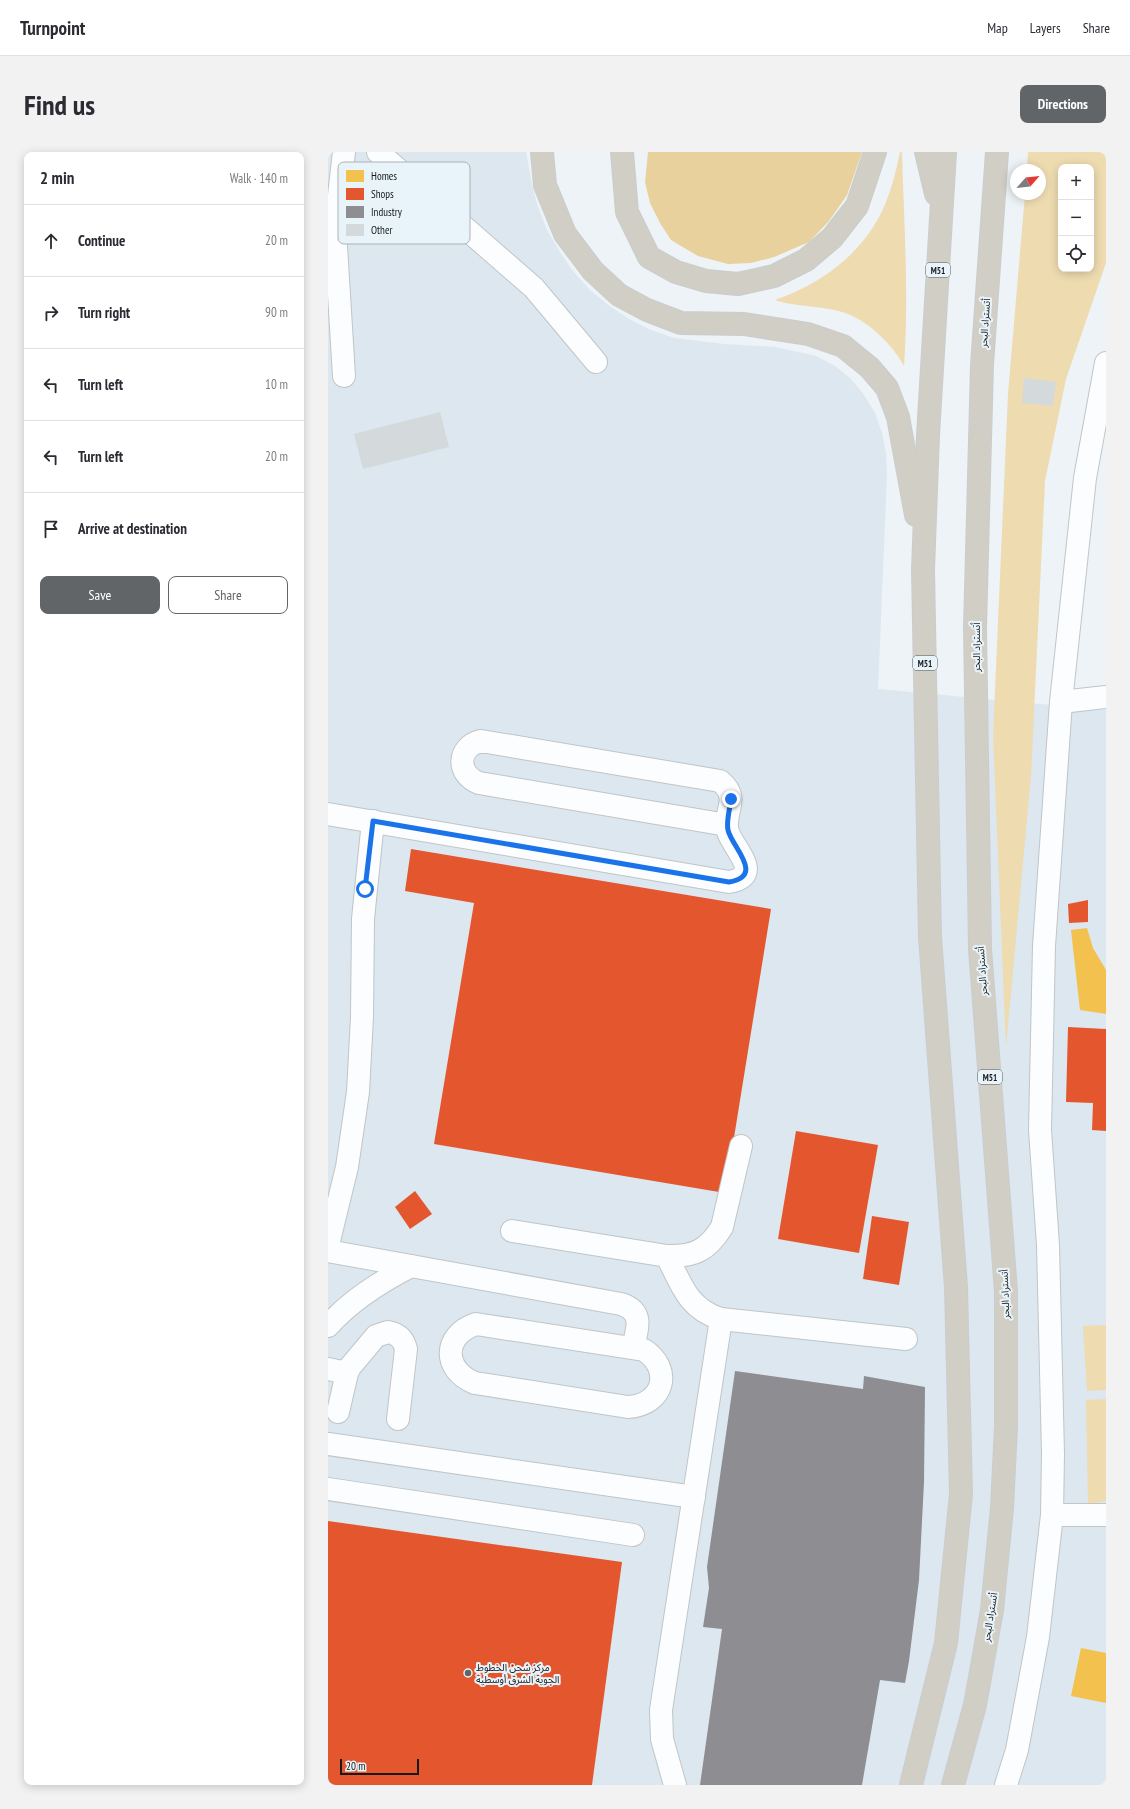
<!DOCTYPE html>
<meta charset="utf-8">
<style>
body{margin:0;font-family:"PT Sans Narrow","Noto Sans Arabic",sans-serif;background:#f2f2f3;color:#2b2b33}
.controls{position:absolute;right:12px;top:12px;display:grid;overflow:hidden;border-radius:8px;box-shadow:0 2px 10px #0003}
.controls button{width:36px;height:36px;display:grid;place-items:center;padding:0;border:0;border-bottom:1px solid #e1e1e2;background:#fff;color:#2b2b33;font:20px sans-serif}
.compass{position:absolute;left:682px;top:12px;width:36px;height:36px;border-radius:50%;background:#fff;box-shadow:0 2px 10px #0003;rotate:63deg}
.scale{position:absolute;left:12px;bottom:10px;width:79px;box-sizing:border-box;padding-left:4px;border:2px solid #15191b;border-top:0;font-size:11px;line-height:14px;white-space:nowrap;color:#15191b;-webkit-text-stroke:3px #e9f4fa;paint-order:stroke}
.stop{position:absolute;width:12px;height:12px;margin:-9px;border:3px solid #1a73e8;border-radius:50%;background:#fff}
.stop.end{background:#1a73e8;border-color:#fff;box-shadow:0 1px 4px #0008}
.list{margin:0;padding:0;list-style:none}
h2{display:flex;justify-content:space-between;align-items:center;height:52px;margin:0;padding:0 16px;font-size:17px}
h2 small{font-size:13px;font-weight:400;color:#7c7c81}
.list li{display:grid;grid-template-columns:26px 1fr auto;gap:12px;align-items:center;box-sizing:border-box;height:72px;padding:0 16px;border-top:1px solid #e1e1e2}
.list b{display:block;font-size:15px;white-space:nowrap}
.list em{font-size:13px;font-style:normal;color:#7c7c81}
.actions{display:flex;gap:8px;padding:12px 16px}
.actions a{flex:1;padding:9px 0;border:1px solid #616568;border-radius:8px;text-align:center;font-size:14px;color:#616568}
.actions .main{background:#616568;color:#fff}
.icon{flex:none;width:22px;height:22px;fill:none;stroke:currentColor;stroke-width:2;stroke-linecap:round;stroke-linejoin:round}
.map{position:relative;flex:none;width:778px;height:1633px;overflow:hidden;border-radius:8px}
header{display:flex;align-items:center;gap:24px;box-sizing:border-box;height:56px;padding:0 20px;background:#fff;border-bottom:1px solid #e1e1e2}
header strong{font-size:19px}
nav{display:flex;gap:22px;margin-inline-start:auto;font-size:14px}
.intro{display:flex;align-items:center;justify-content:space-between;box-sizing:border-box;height:96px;padding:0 24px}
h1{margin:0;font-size:28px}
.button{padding:10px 18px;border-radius:8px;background:#616568;color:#fff;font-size:14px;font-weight:700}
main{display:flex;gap:24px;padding:0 24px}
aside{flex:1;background:#fff;border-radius:8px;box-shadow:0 2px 10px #0003}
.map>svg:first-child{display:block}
</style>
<header>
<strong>Turnpoint</strong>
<nav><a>Map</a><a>Layers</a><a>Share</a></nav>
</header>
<div class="intro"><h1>Find us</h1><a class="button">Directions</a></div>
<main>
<aside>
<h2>2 min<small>Walk · 140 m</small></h2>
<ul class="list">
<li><svg class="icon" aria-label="ahead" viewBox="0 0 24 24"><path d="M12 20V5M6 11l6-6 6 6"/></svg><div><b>Continue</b></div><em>20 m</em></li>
<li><svg class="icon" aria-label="right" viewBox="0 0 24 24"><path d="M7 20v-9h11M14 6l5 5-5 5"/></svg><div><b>Turn right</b></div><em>90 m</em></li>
<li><svg class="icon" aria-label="left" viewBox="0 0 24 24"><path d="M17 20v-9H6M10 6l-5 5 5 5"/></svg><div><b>Turn left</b></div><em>10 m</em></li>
<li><svg class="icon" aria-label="left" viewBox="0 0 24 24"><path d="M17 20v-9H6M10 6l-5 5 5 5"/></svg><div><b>Turn left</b></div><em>20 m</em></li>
<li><svg class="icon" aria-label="arrive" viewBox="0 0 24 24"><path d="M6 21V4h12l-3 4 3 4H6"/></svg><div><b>Arrive at destination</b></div></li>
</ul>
<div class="actions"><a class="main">Save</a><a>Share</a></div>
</aside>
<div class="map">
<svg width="778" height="1633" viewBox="0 0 778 1633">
<rect width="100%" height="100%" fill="#edf3f6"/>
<polygon fill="#dce7ef" points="0,0 198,0 203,28 209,52 218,76 230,97 244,118 261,137 280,153 301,167 323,178 346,186 396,192 448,195 488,204 507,214 523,227 536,243 547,261 554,281 558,301 559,322 550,537 778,558 778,1633 0,1633"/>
<g fill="#eedbb0" fill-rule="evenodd">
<path d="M572,0H574C576,71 581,143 576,214C565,193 542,171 520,162C498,153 470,156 447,148C499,130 543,95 561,42C566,28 569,14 572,0Z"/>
<path d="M700,0H778V111L738,227L717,329L703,624L678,895L665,584L680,242L697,42H712V18H699ZM733,15H763V117H733Z"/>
<polygon points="778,1173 778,1238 759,1239 755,1174"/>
<polygon points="778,1247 778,1349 760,1352 758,1248"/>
</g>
<polygon fill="#e8d19c" points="320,0 534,0 519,43 501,69 481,90 446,105 423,111 400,112 370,104 343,88 332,71 322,51 317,30"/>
<g fill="#f2c14e">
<polygon points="759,776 765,796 778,818 778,862 752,858 743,778"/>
<polygon points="753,1496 778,1501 778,1551 743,1544"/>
</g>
<g fill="#e4572e">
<polygon points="83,697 443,757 397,1041 106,992 146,751 77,739"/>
<polygon points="760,748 760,770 741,771 740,752"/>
<polygon points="740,875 778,877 778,979 764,978 765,951 738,950"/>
<polygon points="468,979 550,993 531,1101 450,1087"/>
<polygon points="87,1039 104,1062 82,1077 67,1055"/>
<polygon points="544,1064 581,1070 571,1133 535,1127"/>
<polygon points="0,1369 294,1410 264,1633 0,1633"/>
</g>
<polygon fill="#8d8d92" points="407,1219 535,1237 536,1224 597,1235 596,1330 591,1428 581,1509 577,1531 552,1528 534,1633 372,1633 394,1477 375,1475 381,1436 379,1415"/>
<g fill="#d4d9db">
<polygon points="696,226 728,230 725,254 694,251"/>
<polygon points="112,260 121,295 35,317 26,282"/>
</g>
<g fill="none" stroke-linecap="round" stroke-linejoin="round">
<g stroke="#c0c5c8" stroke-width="24">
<g id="minor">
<polyline points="50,0 206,136 268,210"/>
<polyline points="16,224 7,78 16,0"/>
<polyline points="733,550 778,545"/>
<path d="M0,662L401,730C437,724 405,696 400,680C394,660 414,647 392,629L153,589C129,595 128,622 151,631L399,673"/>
<path d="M184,1079L339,1104C366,1105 380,1098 394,1075L413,994"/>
<polyline points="0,1093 19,1015 30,940 34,865 35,767 45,669"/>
<path d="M0,1099L293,1152C317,1160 309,1177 305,1196"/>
<path d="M339,1104C353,1132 360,1157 393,1167L578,1187"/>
<path d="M148,1172L316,1198C345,1217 336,1253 300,1255L147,1231C114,1218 115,1183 148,1172Z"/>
<path d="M0,1174C23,1148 52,1130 83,1114"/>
<polyline points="0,1217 19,1221"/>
<path d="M10,1260L19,1221L22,1215L48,1184L60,1180C70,1182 75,1186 78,1197L70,1267"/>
<polyline points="0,1292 366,1345"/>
<polyline points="0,1337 305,1383"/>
<polyline points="724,1363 778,1363"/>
<polyline points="347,1633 334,1587 333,1558 393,1167"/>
<polyline points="678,1633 689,1598 710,1485 724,1363 725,1302 720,1093 712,978 716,794 733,550 757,326 778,211"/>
</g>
</g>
<g stroke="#cacdce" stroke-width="24">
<g id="highway">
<polyline points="214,0 217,33 237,82 265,119 291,143 319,158 353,171 416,172 480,182 515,194 542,216 559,236 570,265 588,363"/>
<polyline points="294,0 299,60 321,105 348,120 378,129 410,132 446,124 478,108 504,86 529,54 547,0"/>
<polyline points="598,0 608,42"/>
<polyline points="583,1633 618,1491 633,1342 628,1135 602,785 595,418 600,283 617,0"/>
<polyline points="625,1633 647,1553 664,1458 674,1356 678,1274 678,1140 652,797 647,476 654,213 669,0"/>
</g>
</g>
<use href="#minor" stroke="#fcfdfe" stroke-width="22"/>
<use href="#highway" stroke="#d1cec5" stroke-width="22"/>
</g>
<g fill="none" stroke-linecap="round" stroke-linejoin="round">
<path stroke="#1a73e8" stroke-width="5" d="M37,737L45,669L401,730C438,724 403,694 400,678C398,669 402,657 403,647"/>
</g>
<circle fill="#616568" stroke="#e9f4fa" stroke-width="1.5" cx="140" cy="1521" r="4"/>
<g text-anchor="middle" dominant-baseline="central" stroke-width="4" stroke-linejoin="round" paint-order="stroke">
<g fill="#e9f4fa" stroke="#555b5e" stroke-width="1">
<rect x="598" y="111" width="24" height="14" rx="3"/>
<rect x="585" y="504" width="24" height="14" rx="3"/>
<rect x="650" y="918" width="24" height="14" rx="3"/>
</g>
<g font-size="9" font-weight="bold" fill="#15191b">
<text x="610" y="118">M51</text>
<text x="597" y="511">M51</text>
<text x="662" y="925">M51</text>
</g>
<g font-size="10" fill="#15191b" stroke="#e9f4fa">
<text transform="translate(657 171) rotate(-86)">أتستراد البحر</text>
<text transform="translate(648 495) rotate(-90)">أتستراد البحر</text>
<text transform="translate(654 819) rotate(-94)">أتستراد البحر</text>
<text transform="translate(677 1142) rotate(-92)">أتستراد البحر</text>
<text transform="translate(662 1465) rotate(-81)">أتستراد البحر</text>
</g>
<g font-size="10" fill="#15191b" stroke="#e9f4fa" text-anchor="start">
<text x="148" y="1515">مركز شحن الخطوط<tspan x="148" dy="12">الجوية الشرق أوسطية</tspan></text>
</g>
</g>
<rect x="10" y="10" width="132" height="82" rx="6" fill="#e9f4fa" stroke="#a9b2b7" stroke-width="1"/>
<rect x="18" y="18" width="18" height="12" fill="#f2c14e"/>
<rect x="18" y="36" width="18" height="12" fill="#e4572e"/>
<rect x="18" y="54" width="18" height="12" fill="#8d8d92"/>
<rect x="18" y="72" width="18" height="12" fill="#d4d9db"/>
<g font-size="11" fill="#15191b">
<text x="43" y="28">Homes</text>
<text x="43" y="46">Shops</text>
<text x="43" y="64">Industry</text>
<text x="43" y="82">Other</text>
</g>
</svg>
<div class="controls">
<button>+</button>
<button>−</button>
<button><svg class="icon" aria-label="locate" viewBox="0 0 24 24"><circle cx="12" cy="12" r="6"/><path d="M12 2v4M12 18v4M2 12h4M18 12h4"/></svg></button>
</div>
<svg class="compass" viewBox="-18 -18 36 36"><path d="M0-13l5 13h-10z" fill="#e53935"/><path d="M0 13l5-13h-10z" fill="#7c7c81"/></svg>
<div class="scale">20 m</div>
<div class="stop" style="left:37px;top:737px"></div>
<div class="stop end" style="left:403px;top:647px"></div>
</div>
</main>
